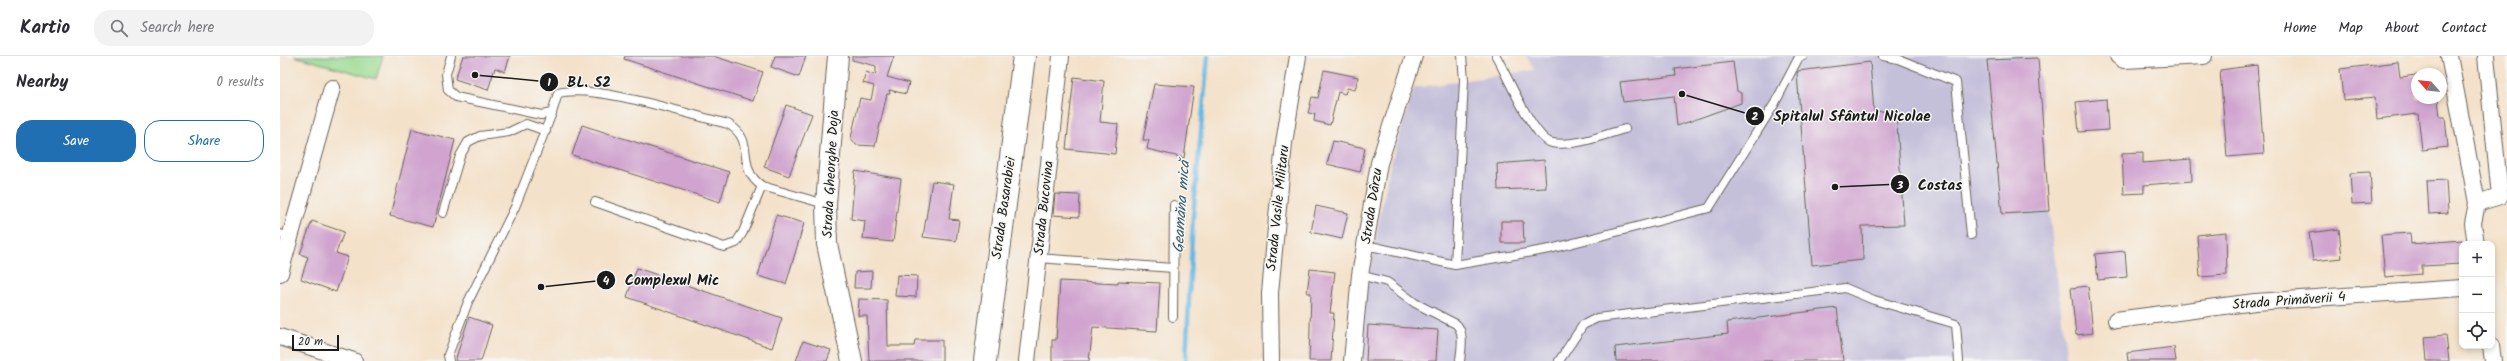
<!DOCTYPE html>
<meta charset="utf-8">
<style>
body{margin:0;font-family:Kalam,sans-serif;background:#f2f2f3;color:#2b2b33}
.controls{position:absolute;right:12px;bottom:12px;display:grid;overflow:hidden;border-radius:8px;box-shadow:0 2px 6px #0003}
.controls button{width:36px;height:36px;display:grid;place-items:center;padding:0;border:0;border-bottom:1px solid #e1e1e2;background:#fff;color:#2b2b33;font:20px sans-serif}
.compass{position:absolute;left:2131px;top:12px;width:36px;height:36px;border-radius:50%;background:#fff;box-shadow:0 2px 6px #0003;rotate:298deg}
.scale{position:absolute;left:12px;bottom:10px;width:47px;box-sizing:border-box;padding-left:4px;border:2px solid #1c1c1c;border-top:0;font-size:11px;line-height:14px;white-space:nowrap;color:#1c1c1c;-webkit-text-stroke:3px #f6f6f2;paint-order:stroke}
.list{margin:0;padding:0;list-style:none}
h2{display:flex;justify-content:space-between;align-items:center;height:52px;margin:0;padding:0 16px;font-size:17px}
h2 small{font-size:13px;font-weight:400;color:#7c7c81}
.actions{display:flex;gap:8px;padding:12px 16px}
.actions a{flex:1;padding:9px 0;border:1px solid #1f6fb2;border-radius:16px;text-align:center;font-size:14px;color:#1f6fb2}
.actions .main{background:#1f6fb2;color:#fff}
.icon{flex:none;width:22px;height:22px;fill:none;stroke:currentColor;stroke-width:2;stroke-linecap:round;stroke-linejoin:round}
.map{position:relative;flex:none;width:2227px;height:305px;overflow:hidden}
header{display:flex;align-items:center;gap:24px;box-sizing:border-box;height:56px;padding:0 20px;background:#fff;border-bottom:1px solid #e1e1e2}
header strong{font-size:19px}
nav{display:flex;gap:22px;margin-inline-start:auto;font-size:14px}
.search{width:280px;height:36px;background:#f2f2f3;display:flex;align-items:center;gap:10px;box-sizing:border-box;padding:0 14px;border-radius:16px;color:#7c7c81;font-size:15px}
main{display:flex}
aside{flex:1;background:#fff}
.map>svg:first-child{display:block}
</style>
<header>
<strong>Kartio</strong>
<div class="search"><svg class="icon" aria-label="search" viewBox="0 0 24 24"><circle cx="10" cy="10" r="6"/><path d="M15 15l6 6"/></svg>Search here</div>
<nav><a>Home</a><a>Map</a><a>About</a><a>Contact</a></nav>
</header>
<main>
<aside>
<h2>Nearby<small>0 results</small></h2>
<ul class="list">
</ul>
<div class="actions"><a class="main">Save</a><a>Share</a></div>
</aside>
<div class="map">
<svg width="2227" height="305" viewBox="0 0 2227 305">
<rect width="100%" height="100%" fill="#f6f6f2"/>
<filter id="ink" filterUnits="userSpaceOnUse"><feTurbulence type="fractalNoise" baseFrequency=".025" numOctaves="2"/><feDisplacementMap in="SourceGraphic" scale="8" xChannelSelector="R" yChannelSelector="G"/><feConvolveMatrix kernelMatrix="1 2 1 2 8 2 1 2 1" color-interpolation-filters="sRGB"/></filter>
<filter id="wash" filterUnits="userSpaceOnUse"><feTurbulence type="fractalNoise" baseFrequency=".012" numOctaves="4" result="noise"/><feDisplacementMap in="SourceGraphic" scale="16" xChannelSelector="R" yChannelSelector="G"/><feGaussianBlur stdDeviation="0.9" result="paint"/><feColorMatrix in="noise" values="0 0 0 0 0 0 0 0 0 0 0 0 0 0 0 0 0 1.4 0 .05"/><feComposite in="paint" operator="in"/></filter>
<g filter="url(#wash)">
<rect width="100%" height="100%" fill="#f4e1c9"/>
<polygon fill="#c5c0da" points="1246,0 1758,0 1769,155 1787,305 1079,305 1084,242 1109,114 1134,32 1255,14"/>
<polygon fill="#9ada91" stroke="#5b7b56" points="14,0 103,0 96,23"/>
<g fill="none" stroke-linecap="round" stroke-linejoin="round">
<polyline stroke="#68b9e3" stroke-width="4.5" points="906,305 913,160 928,0"/>
</g>
<g id="blocks">
<g fill="#d0a4cf">
<polygon points="183,0 230,0 225,16 215,12 208,34 175,23"/>
<polygon points="345,0 433,0 483,16 473,45 344,3"/>
<polygon points="495,0 526,0 519,21 491,11"/>
<polygon points="572,0 614,0 607,21 629,27 626,38 609,34 610,38 607,38 595,90 576,89 571,82 580,42 591,44 594,30 583,27 586,16 595,19 596,16 596,10 572,4"/>
<polygon points="1758,2 1769,155 1722,158 1707,4"/>
<polygon points="1453,6 1457,35 1461,37 1461,47 1397,70 1394,40 1343,46 1340,26 1396,20 1395,13"/>
<polygon points="1590,6 1594,56 1616,54 1624,169 1582,170 1583,204 1532,209 1517,18 1518,15"/>
<polygon points="2118,6 2120,21 2137,19 2137,42 2158,42 2160,61 2165,61 2168,91 2142,94 2138,58 2097,63 2095,41 2063,44 2060,13"/>
<polygon points="1977,9 1984,98 1947,101 1940,14"/>
<polygon points="1044,14 1078,21 1075,34 1067,32 1065,38 1058,36 1050,69 1034,65 1035,58 1028,57 1032,41 1038,42"/>
<polygon points="794,21 824,25 820,66 838,68 835,98 786,93"/>
<polygon points="874,28 914,31 904,102 867,93 869,84 863,84"/>
<polygon points="1826,43 1828,74 1799,76 1796,46"/>
<polygon points="506,49 532,58 509,120 484,111"/>
<polygon points="302,69 449,116 440,146 292,99"/>
<polygon points="132,73 175,84 153,171 110,160"/>
<polygon points="1053,85 1085,92 1080,116 1047,108"/>
<polygon points="1863,96 1863,107 1911,103 1912,125 1864,129 1864,137 1844,138 1842,97"/>
<polygon points="1264,104 1266,132 1218,134 1217,108"/>
<polygon points="575,115 621,123 613,186 583,183 585,165 571,163"/>
<polygon points="2090,116 2092,147 2072,148 2070,117"/>
<polygon points="2166,124 2168,157 2149,158 2147,125"/>
<polygon points="652,125 674,128 669,163 679,164 676,185 643,181"/>
<polygon points="775,138 800,139 799,161 773,159"/>
<polygon points="1036,150 1068,157 1062,183 1031,176"/>
<polygon points="496,159 524,167 506,228 478,220"/>
<polygon points="32,165 64,176 56,197 68,201 56,236 21,223 28,201 20,198"/>
<polygon points="1221,165 1243,165 1244,187 1221,187"/>
<polygon points="2059,173 2062,202 2033,205 2029,177"/>
<polygon points="1946,176 1947,219 1920,221 1917,179"/>
<polygon points="2130,177 2131,188 2182,184 2182,208 2142,210 2142,218 2105,221 2101,179"/>
<polygon points="1845,195 1847,221 1818,224 1815,198"/>
<polygon points="357,212 502,262 492,292 347,241"/>
<polygon points="1030,213 1055,216 1050,257 1054,257 1051,305 1029,305 1031,237 1027,237"/>
<polygon points="592,215 591,232 574,232 575,216"/>
<polygon points="617,219 637,220 636,241 615,240"/>
<polygon points="780,225 838,228 838,225 880,227 877,275 813,271 809,305 772,305 772,284 776,284"/>
<polygon points="1808,230 1813,277 1796,279 1791,232"/>
<polygon points="579,243 607,244 608,290 634,290 635,284 662,284 662,305 589,305 587,260 578,260"/>
<polygon points="1557,252 1563,305 1336,305 1335,291 1448,278 1447,266"/>
<polygon points="189,261 212,269 201,305 175,305"/>
<polygon points="1088,269 1158,274 1156,305 1086,305"/>
<polygon points="2166,279 2169,305 2147,305 2145,281"/>
<polygon points="523,285 551,294 547,305 516,305"/>
<polygon points="1894,291 1896,305 1848,305 1847,297"/>
</g>
</g>
</g>
<g filter="url(#ink)">
<use href="#blocks" fill-opacity="0" stroke="#686159" stroke-width="1"/>
<g fill="none" stroke-linecap="round" stroke-linejoin="round">
<g stroke="#686159" stroke-width="10">
<g id="service">
<path d="M171,0L166,18L168,34L176,41L261,59L272,57L278,37C316,28 407,58 448,68C478,85 454,111 482,130L545,148"/>
<path d="M1216,0C1226,17 1254,84 1272,87C1296,91 1322,79 1345,73"/>
<polyline points="1603,0 1618,3 1676,26 1691,179"/>
<polyline points="315,146 444,191 456,187 463,176 482,130"/>
<polyline points="163,157 180,100 188,86 200,80 229,76 246,68 266,75"/>
<polyline points="0,178 10,181"/>
<polyline points="1086,191 1095,191 1175,209 1270,193 1429,152 1495,47 1519,1 1523,0"/>
<polyline points="758,202 893,212"/>
<polyline points="1175,209 1184,24 1182,0"/>
<path d="M1080,219L1107,226L1135,247L1176,268C1185,276 1181,294 1180,305"/>
<polyline points="893,261 894,149"/>
<polyline points="169,305 168,299 188,246 235,151 272,57"/>
<polyline points="1279,305 1303,269 1317,262 1565,232 1594,244 1676,268 1679,305"/>
</g>
</g>
<g stroke="#686159" stroke-width="18">
<g id="minor">
<polyline points="1838,0 1844,4 1924,0"/>
<polyline points="2169,0 2197,147"/>
<polyline points="2196,188 2193,167 2197,147 2220,140 2206,0"/>
<polyline points="0,217 52,32"/>
<polyline points="1836,264 1975,246 2182,232"/>
<polyline points="0,281 74,305"/>
<polyline points="2211,290 2213,305"/>
<polyline points="747,305 781,0"/>
<polyline points="991,305 990,237 1004,87 1018,0"/>
<polyline points="1072,305 1080,219 1099,107 1134,0"/>
</g>
</g>
<g stroke="#686159" stroke-width="22">
<polyline id="tertiary" points="558,0 546,148 547,188 572,305"/>
</g>
<g stroke="#686159" stroke-width="24">
<polyline id="primary" points="705,305 744,0"/>
</g>
<use href="#service" stroke="#fff" stroke-width="8"/>
<use href="#minor" stroke="#fff" stroke-width="16"/>
<use href="#tertiary" stroke="#fff" stroke-width="20"/>
<use href="#primary" stroke="#fff" stroke-width="22"/>
</g>
</g>
<g text-anchor="middle" dominant-baseline="central" stroke-width="3" stroke-linejoin="round" paint-order="stroke">
<g font-size="14" fill="#1c1c1c" stroke="#f6f6f2">
<text transform="translate(551 118) rotate(-87)">Strada Gheorghe Doja</text>
<text transform="translate(1092 150) rotate(-81)">Strada Dârzu</text>
<text transform="translate(724 152) rotate(-82)">Strada Basarabiei</text>
<text transform="translate(764 152) rotate(-84)">Strada Bucovina</text>
<text transform="translate(998 152) rotate(-84)">Strada Vasile Militaru</text>
<text transform="translate(2009 245) rotate(-4)">Strada Primăverii 4</text>
</g>
<g font-size="15" font-style="italic" fill="#3a5b6c" stroke="#f6f6f2">
<text transform="translate(902 151) rotate(-86)">Geamăna mică</text>
</g>
</g>
<path fill="none" stroke="#1c1c1c" stroke-width="1.5" d="M195 19L269 26M1402 38L1475 60M1555 131L1620 128M261 231L326 224"/>
<g fill="#1c1c1c" stroke="#f6f6f2" stroke-width="1.5">
<circle cx="195" cy="19" r="4"/>
<circle cx="1402" cy="38" r="4"/>
<circle cx="1555" cy="131" r="4"/>
<circle cx="261" cy="231" r="4"/>
<circle cx="269" cy="26" r="10"/>
<circle cx="1475" cy="60" r="10"/>
<circle cx="1620" cy="128" r="10"/>
<circle cx="326" cy="224" r="10"/>
</g>
<g font-size="12" text-anchor="middle" font-weight="bold" fill="#fff">
<text x="269" y="30">1</text>
<text x="1475" y="64">2</text>
<text x="1620" y="133">3</text>
<text x="326" y="228">4</text>
</g>
<g font-size="15" text-anchor="middle" font-weight="bold" fill="#1c1c1c" stroke="#f6f6f2" stroke-width="3" stroke-linejoin="round" paint-order="stroke">
<text x="309" y="31">BL. S2</text>
<text x="1572" y="65">Spitalul Sfântul Nicolae</text>
<text x="1660" y="134">Costas</text>
<text x="392" y="229">Complexul Mic</text>
</g>
</svg>
<div class="controls">
<button>+</button>
<button>−</button>
<button><svg class="icon" aria-label="locate" viewBox="0 0 24 24"><circle cx="12" cy="12" r="6"/><path d="M12 2v4M12 18v4M2 12h4M18 12h4"/></svg></button>
</div>
<svg class="compass" viewBox="-18 -18 36 36"><path d="M0-13l5 13h-10z" fill="#e53935"/><path d="M0 13l5-13h-10z" fill="#7c7c81"/></svg>
<div class="scale">20 m</div>
</div>
</main>
